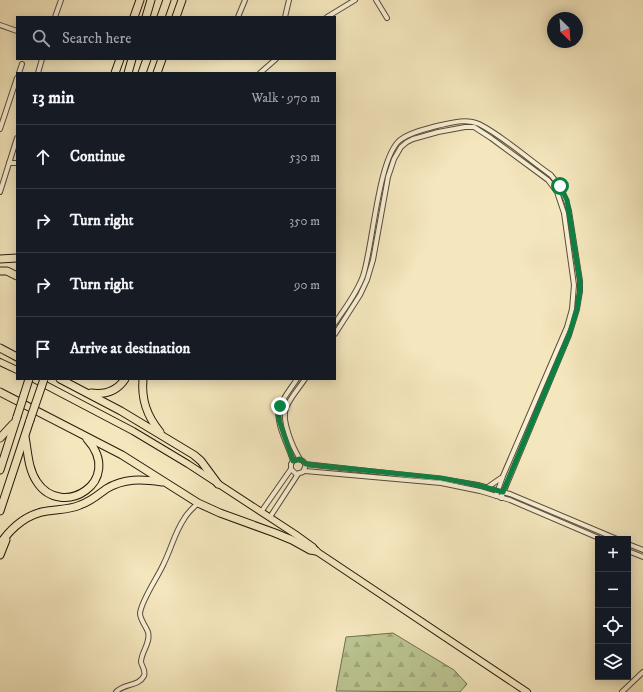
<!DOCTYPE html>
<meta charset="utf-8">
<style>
body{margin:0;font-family:"IM FELL DW Pica",serif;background:#20242c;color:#f1f3f6}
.controls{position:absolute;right:12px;bottom:12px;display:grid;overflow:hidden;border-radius:0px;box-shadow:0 2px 10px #0003}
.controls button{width:36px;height:36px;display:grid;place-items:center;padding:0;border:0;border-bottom:1px solid #363941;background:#171b24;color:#f1f3f6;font:20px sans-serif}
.compass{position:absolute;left:547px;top:12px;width:36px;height:36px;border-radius:50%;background:#171b24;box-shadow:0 2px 10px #0003;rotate:155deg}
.stop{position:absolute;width:12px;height:12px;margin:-9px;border:3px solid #0b8043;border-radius:50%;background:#fff}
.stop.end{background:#0b8043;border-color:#fff;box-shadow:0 1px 4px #0008}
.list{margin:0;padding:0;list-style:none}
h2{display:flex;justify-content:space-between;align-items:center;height:52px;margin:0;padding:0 16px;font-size:17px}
h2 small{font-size:13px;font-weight:400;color:#9ea1a6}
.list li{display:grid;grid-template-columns:26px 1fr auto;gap:12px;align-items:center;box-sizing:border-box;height:64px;padding:0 16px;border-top:1px solid #363941}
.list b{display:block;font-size:15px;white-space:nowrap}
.list em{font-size:13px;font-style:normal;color:#9ea1a6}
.icon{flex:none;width:22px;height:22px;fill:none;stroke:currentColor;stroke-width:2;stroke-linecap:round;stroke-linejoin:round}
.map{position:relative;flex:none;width:643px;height:692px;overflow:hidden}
.search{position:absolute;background:#171b24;box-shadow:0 2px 10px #0003;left:16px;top:16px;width:320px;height:44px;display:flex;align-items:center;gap:10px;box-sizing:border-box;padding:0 14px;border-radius:0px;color:#9ea1a6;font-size:15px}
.panel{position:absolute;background:#171b24;box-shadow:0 2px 10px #0003;left:16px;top:72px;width:320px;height:308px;border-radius:0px}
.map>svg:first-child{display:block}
</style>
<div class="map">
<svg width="643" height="692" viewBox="0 0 643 692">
<defs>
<pattern id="forest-firs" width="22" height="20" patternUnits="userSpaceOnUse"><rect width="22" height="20" fill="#bbc591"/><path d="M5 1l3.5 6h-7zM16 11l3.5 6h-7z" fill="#a0a97c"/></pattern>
</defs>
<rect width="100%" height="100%" fill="#f4e6bd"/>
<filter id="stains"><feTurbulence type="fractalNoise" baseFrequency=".005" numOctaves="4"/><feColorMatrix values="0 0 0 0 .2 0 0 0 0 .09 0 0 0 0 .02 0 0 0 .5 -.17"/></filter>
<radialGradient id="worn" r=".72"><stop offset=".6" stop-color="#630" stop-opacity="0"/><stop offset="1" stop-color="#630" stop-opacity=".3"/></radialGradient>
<polygon fill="url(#forest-firs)" stroke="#6f704f" points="393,633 454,670 467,684 460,692 336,691 346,637"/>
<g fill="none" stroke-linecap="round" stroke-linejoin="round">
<g stroke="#574d39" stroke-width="6">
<g id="street">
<polyline points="376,0 387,18"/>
<polyline points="55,17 61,0"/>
<polyline points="238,17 245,0"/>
<polyline points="285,17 289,0"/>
<polyline points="327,17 355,0"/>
<polyline points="0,25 17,31"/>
<polyline points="19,73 22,64"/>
<polyline points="38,73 42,59"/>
<polyline points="260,73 276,59"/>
<polyline points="0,129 17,78"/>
<polyline points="9,163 17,163"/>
<polyline points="0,192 17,138"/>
<path d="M335,323C345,308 357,293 363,276C373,246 378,158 400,140C410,132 426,129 437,126C450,123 466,118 479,124C503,136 528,159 551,175C561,186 566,197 569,211L580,281V291L577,309L569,335L501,498"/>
<polyline points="335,334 360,295 367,280 373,260 388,177 394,159 401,147 407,142 413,139 438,132 465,127 474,127 491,138 548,180 557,192 564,213 574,285 572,309 567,327 503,476 496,496"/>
<path d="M300,459C293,448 281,420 286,408C290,398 299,388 305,379"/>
<path d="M293,461L298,459L303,461L306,465L303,472L296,474L291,469V464L293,461C289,447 275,422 279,409C281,400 292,387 297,379"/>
<polyline points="305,464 441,479 478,485 510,494 617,539"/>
<polyline points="305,471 441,483 480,491 510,500 601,539"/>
<polyline points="488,487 501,478"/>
<polyline points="261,512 291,469"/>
<polyline points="270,517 298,474"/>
<polyline points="628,544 643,550"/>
<polyline points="628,551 643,557"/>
<path d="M116,692C124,683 138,687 144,676C146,670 142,667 141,662C141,652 151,643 148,632C146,626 140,620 140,613C142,599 158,577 164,563C171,549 175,532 184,519C187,513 193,508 198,503"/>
<polyline points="622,692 643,672"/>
</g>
</g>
<g stroke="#231a0d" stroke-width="8">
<g id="primary">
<polyline points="0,362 17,370"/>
<polyline points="34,379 133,431 188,464 295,534 313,547 316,551 527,692"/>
</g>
</g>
<g stroke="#231a0d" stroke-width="9">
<g id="highway">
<polyline points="134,17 140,0"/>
<polyline points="146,17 151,0"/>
<polyline points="161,17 167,0"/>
<polyline points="176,17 182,0"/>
<polyline points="115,73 120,59"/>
<polyline points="128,73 132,59"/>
<polyline points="142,73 147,59"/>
<polyline points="157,73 162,59"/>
<polyline points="0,259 17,258"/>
<polyline points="0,271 7,271 17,276"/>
<polyline points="0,348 17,357"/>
<polyline points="60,379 121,411 194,455 201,461 218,484"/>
<path d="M143,379C141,400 147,416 160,432"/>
<polyline points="0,392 122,455 198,503 220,513 275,533 292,540 310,550 316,551"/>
<path d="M91,393C105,395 117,391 125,379"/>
<path d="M25,437C28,452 28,469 37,482C62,520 125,481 87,439"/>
<polyline points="0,438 13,424"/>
<polyline points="0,470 17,417"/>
<polyline points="0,511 30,420"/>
<path d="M0,544C11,528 27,514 47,511C58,509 69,510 80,505C90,502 98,495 106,489C124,478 142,479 162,482"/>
<polyline points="0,555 6,540"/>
</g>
</g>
<use href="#street" stroke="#f8efd4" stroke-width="4"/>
<use href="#primary" stroke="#f4e6bd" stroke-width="6"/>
<use href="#highway" stroke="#f4e6bd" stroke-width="7"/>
<g stroke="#231a0d" stroke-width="9" stroke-linecap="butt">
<g id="highway-bridge">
<polyline points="17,417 29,379"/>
<polyline points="30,420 44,379"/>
</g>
</g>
<use href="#highway-bridge" stroke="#f4e6bd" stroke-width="7"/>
</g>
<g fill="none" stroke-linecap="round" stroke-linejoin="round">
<polyline stroke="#0b8043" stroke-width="5" points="280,406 278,413 279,420 293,461 300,459 306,464 314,465 441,478 473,484 503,492 569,335 577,309 580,291 580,281 569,212 567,200 560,186"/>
</g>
<rect width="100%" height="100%" filter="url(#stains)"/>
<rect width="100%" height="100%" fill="url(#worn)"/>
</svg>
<div class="controls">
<button>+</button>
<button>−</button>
<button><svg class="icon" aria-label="locate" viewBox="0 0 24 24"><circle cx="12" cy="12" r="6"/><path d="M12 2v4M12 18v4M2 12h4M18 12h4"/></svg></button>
<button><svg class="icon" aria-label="layers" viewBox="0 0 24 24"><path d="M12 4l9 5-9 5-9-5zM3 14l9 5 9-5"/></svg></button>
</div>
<svg class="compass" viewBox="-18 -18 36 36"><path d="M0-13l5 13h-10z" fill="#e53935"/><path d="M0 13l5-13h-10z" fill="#9ea1a6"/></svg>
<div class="stop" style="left:560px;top:186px"></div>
<div class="stop end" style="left:280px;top:406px"></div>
<div class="search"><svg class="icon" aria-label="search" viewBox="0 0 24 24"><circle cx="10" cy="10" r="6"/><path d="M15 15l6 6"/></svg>Search here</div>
<section class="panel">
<h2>13 min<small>Walk · 970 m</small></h2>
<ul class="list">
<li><svg class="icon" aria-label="ahead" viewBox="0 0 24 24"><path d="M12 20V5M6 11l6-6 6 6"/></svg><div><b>Continue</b></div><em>530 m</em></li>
<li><svg class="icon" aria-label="right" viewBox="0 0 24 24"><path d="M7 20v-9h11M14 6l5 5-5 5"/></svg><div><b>Turn right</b></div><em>350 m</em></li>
<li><svg class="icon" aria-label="right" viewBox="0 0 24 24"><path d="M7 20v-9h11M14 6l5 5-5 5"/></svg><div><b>Turn right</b></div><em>90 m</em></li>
<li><svg class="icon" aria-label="arrive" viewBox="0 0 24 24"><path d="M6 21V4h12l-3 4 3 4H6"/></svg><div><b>Arrive at destination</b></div></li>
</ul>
</section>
</div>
